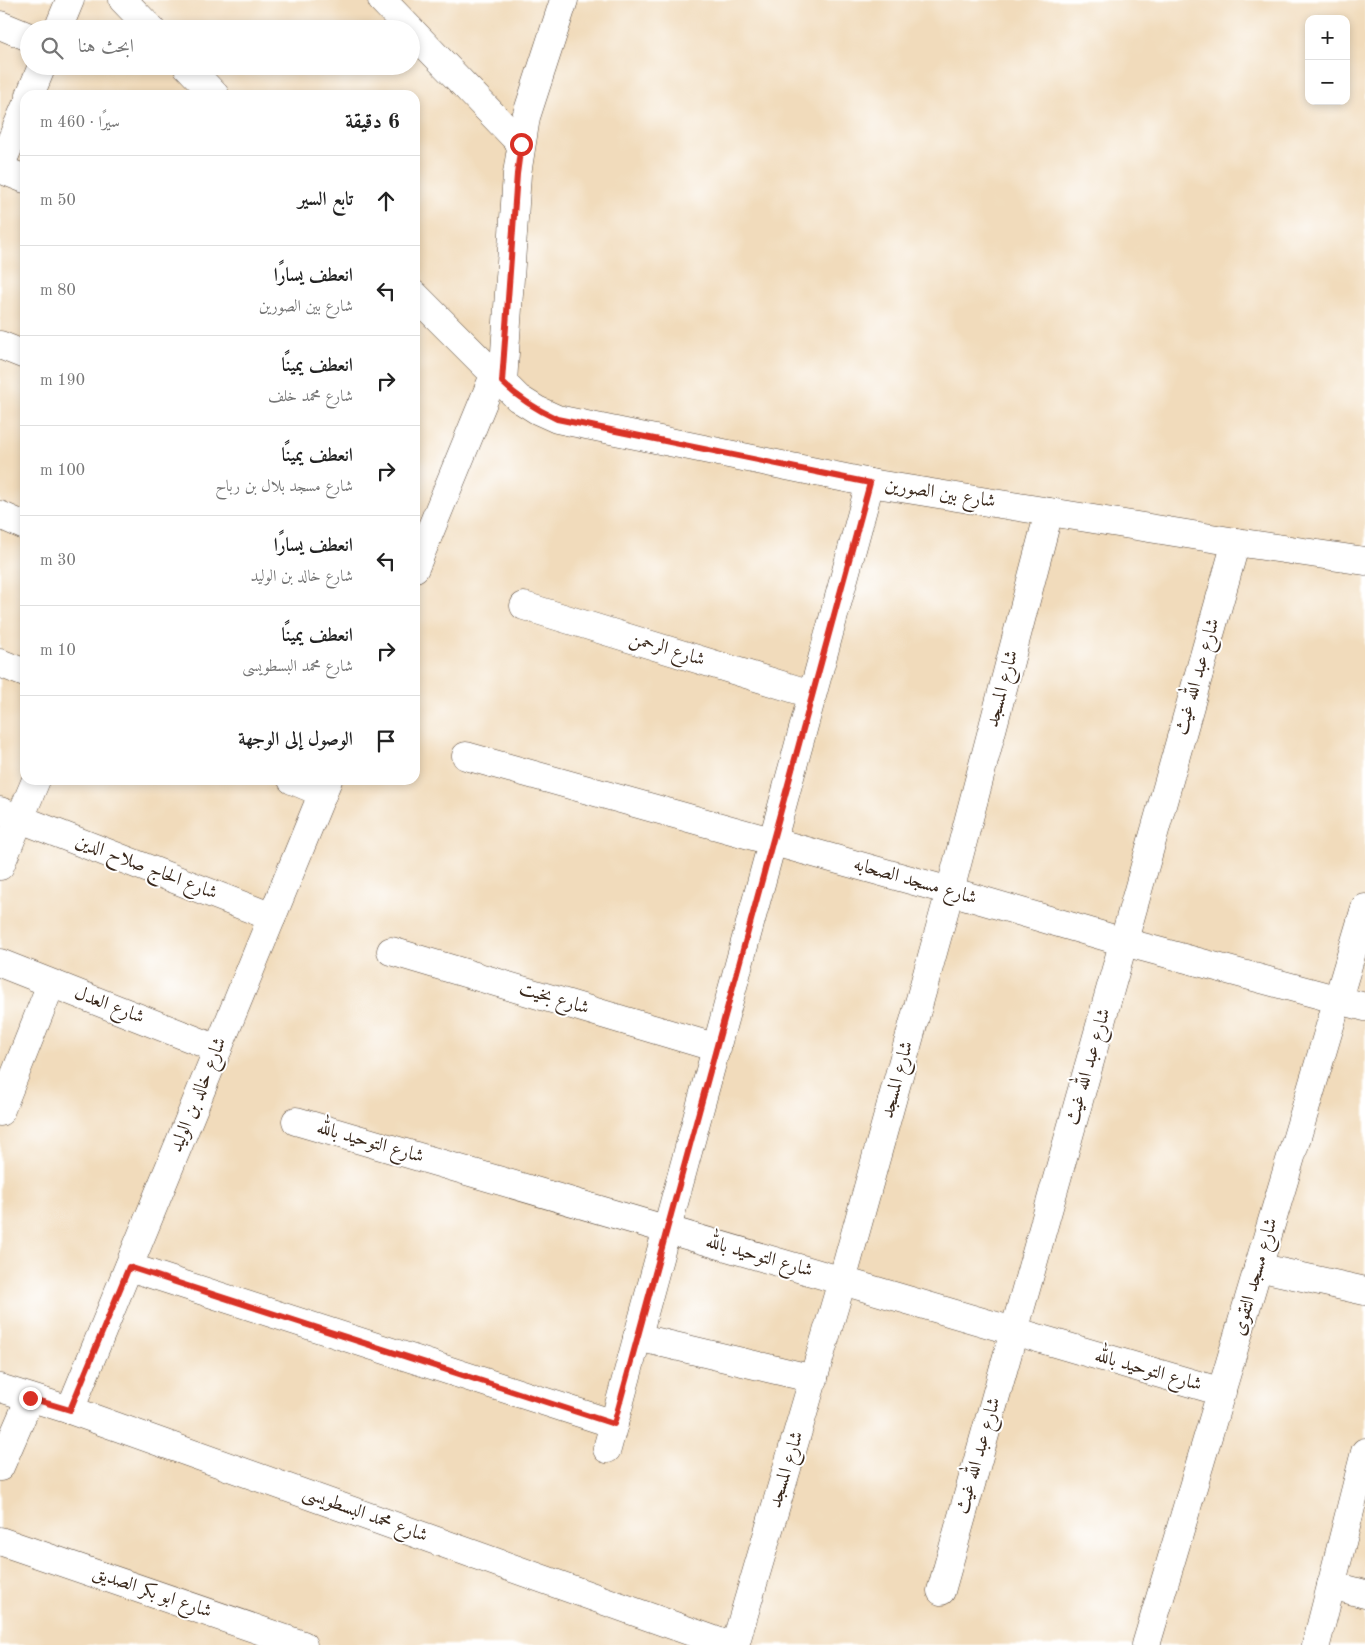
<!DOCTYPE html>
<html lang="ar">
<meta charset="utf-8">
<style>
body{margin:0;font-family:"Old Standard TT",Amiri,serif;background:#f6f6f6;color:#222;direction:rtl}
.controls{position:absolute;right:15px;top:15px;display:grid;overflow:hidden;border-radius:10px;box-shadow:0 2px 8px #0003}
.controls button{width:45px;height:45px;display:grid;place-items:center;padding:0;border:0;border-bottom:1px solid #e0e0e0;background:#fff;color:#222;font:25px sans-serif}
.stop{position:absolute;width:15px;height:15px;margin:-11px;border:4px solid #d93025;border-radius:50%;background:#fff}
.stop.end{background:#d93025;border-color:#fff;box-shadow:0 1px 5px #0008}
.list{margin:0;padding:0;list-style:none}
h2{display:flex;justify-content:space-between;align-items:center;height:65px;margin:0;padding:0 20px;font-size:21px}
h2 small{font-size:16px;font-weight:400;color:#767676}
.list li{display:grid;grid-template-columns:32px 1fr auto;gap:15px;align-items:center;box-sizing:border-box;height:90px;padding:0 20px;border-top:1px solid #e0e0e0}
.list b{display:block;font-size:19px;white-space:nowrap}
.list p{margin:0;font-size:16px;white-space:nowrap;color:#767676}
.list em{font-size:16px;font-style:normal;color:#767676}
.icon{flex:none;width:28px;height:28px;fill:none;stroke:currentColor;stroke-width:2;stroke-linecap:round;stroke-linejoin:round}
.map{position:relative;flex:none;width:1365px;height:1645px;overflow:hidden;direction:ltr}
.search{position:absolute;background:#fff;box-shadow:0 2px 8px #0003;left:20px;top:20px;width:400px;height:55px;display:flex;align-items:center;gap:12px;box-sizing:border-box;padding:0 18px;border-radius:28px;color:#767676;font-size:19px}
.panel{position:absolute;background:#fff;box-shadow:0 2px 8px #0003;left:20px;top:90px;width:400px;height:695px;border-radius:15px;direction:rtl}
.map>svg:first-child{display:block}
</style>
<div class="map">
<svg width="1365" height="1645" viewBox="0 0 1365 1645">
<rect width="100%" height="100%" fill="#fff"/>
<filter id="ink" filterUnits="userSpaceOnUse"><feTurbulence type="fractalNoise" baseFrequency=".02" numOctaves="2"/><feDisplacementMap in="SourceGraphic" scale="10" xChannelSelector="R" yChannelSelector="G"/><feConvolveMatrix kernelMatrix="1 2 1 2 8 2 1 2 1" color-interpolation-filters="sRGB"/></filter>
<filter id="wash" filterUnits="userSpaceOnUse"><feTurbulence type="fractalNoise" baseFrequency=".0096" numOctaves="4" result="noise"/><feDisplacementMap in="SourceGraphic" scale="20" xChannelSelector="R" yChannelSelector="G"/><feGaussianBlur stdDeviation="1.12" result="paint"/><feColorMatrix in="noise" values="0 0 0 0 0 0 0 0 0 0 0 0 0 0 0 0 0 1.4 0 .05"/><feComposite in="paint" operator="in"/></filter>
<g filter="url(#wash)">
<rect width="100%" height="100%" fill="#f1dbbb"/>
</g>
<g filter="url(#ink)">
<g fill="none" stroke-linecap="round" stroke-linejoin="round">
<g stroke="#564536" stroke-width="29">
<g id="street">
<polyline points="123,0 151,29"/>
<polyline points="382,0 410,29"/>
<polyline points="0,25 29,37"/>
<polyline points="58,29 70,0"/>
<polyline points="411,30 521,144"/>
<polyline points="187,66 215,95"/>
<polyline points="30,95 42,66"/>
<polyline points="0,167 25,108"/>
<polyline points="0,169 25,179"/>
<polyline points="415,295 518,398 537,410 557,419 870,483 1236,542 1365,561"/>
<polyline points="0,345 25,355"/>
<polyline points="503,382 517,174 526,117 564,0"/>
<polyline points="0,515 25,526"/>
<polyline points="415,568 495,373"/>
<polyline points="524,606 811,694"/>
<polyline points="0,663 25,673"/>
<polyline points="466,756 950,891 1124,942 1365,1007"/>
<polyline points="292,780 323,793"/>
<polyline points="0,811 272,917"/>
<polyline points="0,866 36,780"/>
<polyline points="391,951 717,1048"/>
<polyline points="0,963 218,1049"/>
<polyline points="0,1112 51,984"/>
<polyline points="296,1121 1222,1392"/>
<polyline points="129,1267 614,1424"/>
<polyline points="1258,1267 1365,1291"/>
<polyline points="637,1337 814,1379"/>
<polyline points="0,1388 70,1410 728,1645"/>
<polyline points="70,1410 328,780"/>
<polyline points="607,1449 870,483"/>
<polyline points="0,1467 30,1398"/>
<polyline points="0,1541 303,1645"/>
<polyline points="1331,1585 1365,1594"/>
<polyline points="941,1591 1236,542"/>
<polyline points="735,1645 842,1281 950,891 1049,512"/>
<polyline points="1146,1645 1365,908"/>
<polyline points="1316,1645 1365,1452"/>
</g>
</g>
<use href="#street" stroke="#fff" stroke-width="28"/>
</g>
</g>
<g fill="none" stroke-linecap="round" stroke-linejoin="round" filter="url(#ink)">
<path stroke="#d93025" stroke-width="6" d="M30,1398L70,1410L129,1267L614,1424L870,483L557,419C536,409 519,399 502,382L517,174L521,144"/>
</g>
<g text-anchor="middle" dominant-baseline="central" stroke-width="4" stroke-linejoin="round" paint-order="stroke">
<g font-size="19" fill="#3b2a1e" stroke="#fff">
<text transform="translate(940 494) rotate(9)">شارع بين الصورين</text>
<text transform="translate(667 650) rotate(17)">شارع الرحمن</text>
<text transform="translate(1198 677) rotate(-74)">شارع عبد الله غيث</text>
<text transform="translate(1003 689) rotate(-75)">شارع المسجد</text>
<text transform="translate(146 868) rotate(21)">شارع الحاج صلاح الدين</text>
<text transform="translate(915 882) rotate(16)">شارع مسجد الصحابه</text>
<text transform="translate(554 999) rotate(17)">شارع بخيت</text>
<text transform="translate(109 1006) rotate(21)">شارع العدل</text>
<text transform="translate(1089 1067) rotate(-74)">شارع عبد الله غيث</text>
<text transform="translate(898 1080) rotate(-75)">شارع المسجد</text>
<text transform="translate(199 1095) rotate(-68)">شارع خالد بن الوليد</text>
<text transform="translate(370 1143) rotate(16)">شارع التوحيد بالله</text>
<text transform="translate(759 1257) rotate(16)">شارع التوحيد بالله</text>
<text transform="translate(1256 1277) rotate(-74)">شارع مسجد التقوى</text>
<text transform="translate(1148 1371) rotate(16)">شارع التوحيد بالله</text>
<text transform="translate(979 1456) rotate(-74)">شارع عبد الله غيث</text>
<text transform="translate(787 1470) rotate(-73)">شارع المسجد</text>
<text transform="translate(365 1515) rotate(20)">شارع محمد البسطويسى</text>
<text transform="translate(152 1593) rotate(19)">شارع ابو بكر الصديق</text>
</g>
</g>
</svg>
<div class="controls">
<button>+</button>
<button>−</button>
</div>
<div class="stop" style="left:521px;top:144px"></div>
<div class="stop end" style="left:30px;top:1398px"></div>
<div class="search"><svg class="icon" aria-label="search" viewBox="0 0 24 24"><circle cx="10" cy="10" r="6"/><path d="M15 15l6 6"/></svg>ابحث هنا</div>
<section class="panel">
<h2>6 دقيقة<small>سيرًا · 460 m</small></h2>
<ul class="list">
<li><svg class="icon" aria-label="ahead" viewBox="0 0 24 24"><path d="M12 20V5M6 11l6-6 6 6"/></svg><div><b>تابع السير</b></div><em>50 m</em></li>
<li><svg class="icon" aria-label="left" viewBox="0 0 24 24"><path d="M17 20v-9H6M10 6l-5 5 5 5"/></svg><div><b>انعطف يسارًا</b><p>شارع بين الصورين</p></div><em>80 m</em></li>
<li><svg class="icon" aria-label="right" viewBox="0 0 24 24"><path d="M7 20v-9h11M14 6l5 5-5 5"/></svg><div><b>انعطف يمينًا</b><p>شارع محمد خلف</p></div><em>190 m</em></li>
<li><svg class="icon" aria-label="right" viewBox="0 0 24 24"><path d="M7 20v-9h11M14 6l5 5-5 5"/></svg><div><b>انعطف يمينًا</b><p>شارع مسجد بلال بن رباح</p></div><em>100 m</em></li>
<li><svg class="icon" aria-label="left" viewBox="0 0 24 24"><path d="M17 20v-9H6M10 6l-5 5 5 5"/></svg><div><b>انعطف يسارًا</b><p>شارع خالد بن الوليد</p></div><em>30 m</em></li>
<li><svg class="icon" aria-label="right" viewBox="0 0 24 24"><path d="M7 20v-9h11M14 6l5 5-5 5"/></svg><div><b>انعطف يمينًا</b><p>شارع محمد البسطويسى</p></div><em>10 m</em></li>
<li><svg class="icon" aria-label="arrive" viewBox="0 0 24 24"><path d="M6 21V4h12l-3 4 3 4H6"/></svg><div><b>الوصول إلى الوجهة</b></div></li>
</ul>
</section>
</div>
